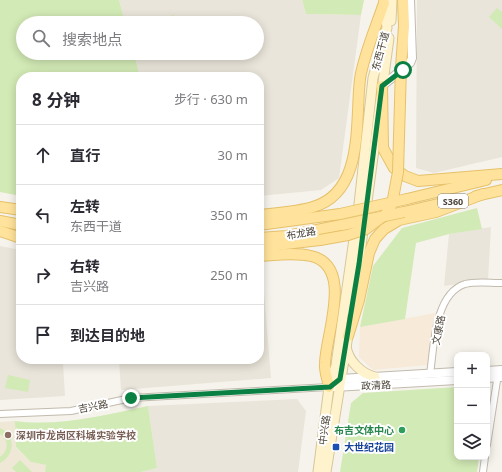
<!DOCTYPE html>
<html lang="zh">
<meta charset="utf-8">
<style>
body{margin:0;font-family:"Noto Sans","Noto Sans SC",sans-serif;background:#f2f2f3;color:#2b2b33}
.controls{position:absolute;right:12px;bottom:12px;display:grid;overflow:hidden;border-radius:8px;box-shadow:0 2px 10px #0003}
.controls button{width:36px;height:36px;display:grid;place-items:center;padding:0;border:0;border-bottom:1px solid #e1e1e2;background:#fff;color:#2b2b33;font:20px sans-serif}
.stop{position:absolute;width:12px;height:12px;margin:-9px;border:3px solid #0b8043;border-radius:50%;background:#fff}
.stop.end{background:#0b8043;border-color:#fff;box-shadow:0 1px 4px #0008}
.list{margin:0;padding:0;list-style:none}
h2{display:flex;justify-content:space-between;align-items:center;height:52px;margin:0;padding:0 16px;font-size:17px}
h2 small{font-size:13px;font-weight:400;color:#7c7c81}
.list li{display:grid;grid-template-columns:26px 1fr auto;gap:12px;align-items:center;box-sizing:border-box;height:60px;padding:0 16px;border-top:1px solid #e1e1e2}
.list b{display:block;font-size:15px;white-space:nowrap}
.list p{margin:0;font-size:13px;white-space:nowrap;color:#7c7c81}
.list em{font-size:13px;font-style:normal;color:#7c7c81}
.icon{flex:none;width:22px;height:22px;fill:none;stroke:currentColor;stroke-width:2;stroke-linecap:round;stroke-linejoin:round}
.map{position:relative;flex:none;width:502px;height:472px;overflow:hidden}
.search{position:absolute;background:#fff;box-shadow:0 2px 10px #0003;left:16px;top:16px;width:248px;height:44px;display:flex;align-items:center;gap:10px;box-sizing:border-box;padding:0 14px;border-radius:22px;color:#7c7c81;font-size:15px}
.panel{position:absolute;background:#fff;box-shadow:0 2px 10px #0003;left:16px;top:72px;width:248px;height:292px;border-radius:16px}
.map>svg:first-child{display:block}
</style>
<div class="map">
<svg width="502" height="472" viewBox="0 0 502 472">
<rect width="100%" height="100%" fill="#f6f3ec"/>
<g fill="#eae5da">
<polygon points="119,0 302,0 306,14 361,15 339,178 321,190 259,196 259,77 140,77 134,53 257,53 257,23 125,23"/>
<polygon points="417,0 502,0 502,157 434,173 416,168"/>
<polygon points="491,227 488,280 444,286 449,234"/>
<polygon points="0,246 21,250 21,359 259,359 259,268 262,268 271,378 121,390 119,360 63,363 65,396 0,400"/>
<polygon points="297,399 306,411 298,472 141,472 157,468 148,406"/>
</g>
<polygon fill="#f7ead8" points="435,313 427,365 373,370 359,357 360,327"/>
<polygon fill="#efe8d6" points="15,421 16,448 31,462 47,465 45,472 0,472 0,422"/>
<g fill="#d2eab5">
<polygon points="0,0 119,0 125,23 23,23 23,53 134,53 140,77 21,77 21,196 0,192"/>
<polygon points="302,0 364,0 361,15 306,14"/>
<polygon points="497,8 502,12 502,29 489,17"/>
<polygon points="174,15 176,23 155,23 154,20"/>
<polygon points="477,208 482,229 449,234 416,243 405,319 360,327 373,266 402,228"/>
<polygon points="8,375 30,380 28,392 5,388"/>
<polygon points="457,387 457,457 479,457 477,472 340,472 351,403 363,393"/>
<path d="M148,406L157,468L141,472H45L46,465L31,462L16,447L15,421C59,427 105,415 148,406Z"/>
<path d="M0,428C16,436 15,455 0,463V457C9,450 9,440 0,434Z"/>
<polygon points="20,460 32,472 16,472 12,468"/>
</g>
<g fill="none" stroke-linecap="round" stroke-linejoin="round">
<g stroke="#c2bbae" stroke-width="8">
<g id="minor">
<path d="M430,374C434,348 434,294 465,284C476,281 490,283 502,283"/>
<polyline points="0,414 71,411 131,398 329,387"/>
<polyline points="487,445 498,374"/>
<polyline points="483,472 485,457"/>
</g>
</g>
<g stroke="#c2bbae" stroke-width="10">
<g id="tertiary">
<polyline points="382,86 410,63 412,58 410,0"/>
<polyline points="487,371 502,370"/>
<polyline points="487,378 502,377"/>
<polyline points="337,382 340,379 457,372"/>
<polyline points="334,387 457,380"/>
</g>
</g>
<g stroke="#d6c79b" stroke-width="11">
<g id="secondary">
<polyline points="391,21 392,0"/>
<polyline points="352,313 389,38"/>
<path d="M346,346C348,361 362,374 375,377"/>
<polyline points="318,472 329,387 336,365 359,204 373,78 387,28 384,1"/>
<polyline points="326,472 349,329"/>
</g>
</g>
<g stroke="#e6c16a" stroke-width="12">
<g id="primary">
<polyline points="401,67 404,26 403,0"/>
<polyline points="382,86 383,148 394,168 405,176 418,181 502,174"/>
<polyline points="476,196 502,190"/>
<polyline points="407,199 486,180"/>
<polyline points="0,207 21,210"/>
<polyline points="404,212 451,201"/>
<path d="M259,215C276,213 297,212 313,207C365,192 355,120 360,79C363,57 377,24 384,3"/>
<polyline points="0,221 21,225"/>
<polyline points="259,225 340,214"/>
<polyline points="0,231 21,238"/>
<polyline points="259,238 287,236 342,225"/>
<polyline points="259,247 320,240"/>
<path d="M259,256C276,255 295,252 311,256C354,266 326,333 325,363C324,371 328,380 329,387"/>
<polyline points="348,336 359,300 369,253 375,239 384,229 399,220 436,212 483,194"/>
</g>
</g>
<use href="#minor" stroke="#fff" stroke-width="6"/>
<use href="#tertiary" stroke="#fff" stroke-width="8"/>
<use href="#secondary" stroke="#fff3cd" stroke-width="9"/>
<use href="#primary" stroke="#ffe39c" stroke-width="10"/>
<g stroke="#e6c16a" stroke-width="12" stroke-linecap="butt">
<g id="primary-bridge">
<polyline points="340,214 407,199"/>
<polyline points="342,225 404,212"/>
<polyline points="320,240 348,235 366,229 386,214 392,204 398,172 401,67"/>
</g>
</g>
<use href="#primary-bridge" stroke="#ffe39c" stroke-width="10"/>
</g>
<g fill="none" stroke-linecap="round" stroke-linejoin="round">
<polyline stroke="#0b8043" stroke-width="5" points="131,398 330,387 340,379 359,264 382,86 403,70"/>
</g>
<circle fill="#2e9e5b" stroke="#fff" stroke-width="1.5" cx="402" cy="430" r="4"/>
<circle fill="#8d6e63" stroke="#fff" stroke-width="1.5" cx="8" cy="435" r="4"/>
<rect fill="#1a4fb4" stroke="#fff" stroke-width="1.5" x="332" y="443" width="8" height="8" rx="2"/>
<g text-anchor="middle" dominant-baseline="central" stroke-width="4" stroke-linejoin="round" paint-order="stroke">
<rect fill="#fff" stroke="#817c74" stroke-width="1" x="438" y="194" width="30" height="14" rx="3"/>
<g font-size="9" font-weight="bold" fill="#4b4439">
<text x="453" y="201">S360</text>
</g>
<g font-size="10" fill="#4b4439" stroke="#fff">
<text transform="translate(380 51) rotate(-75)">东西干道</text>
<text transform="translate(301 233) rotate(-10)">布龙路</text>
<text transform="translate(438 330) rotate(-79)">文康路</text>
<text transform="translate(376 385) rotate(-3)">政清路</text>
<text transform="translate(93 406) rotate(-11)">吉兴路</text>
<text transform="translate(324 430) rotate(-82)">中兴路</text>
</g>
<g font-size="10" font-weight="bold" fill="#27864d" stroke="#fff" text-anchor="end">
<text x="394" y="430">布吉文体中心</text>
</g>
<g font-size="10" font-weight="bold" fill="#785e54" stroke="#fff" text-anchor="start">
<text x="16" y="435">深圳市龙岗区科城实验学校</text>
</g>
<g font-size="10" font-weight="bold" fill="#164399" stroke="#fff" text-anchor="start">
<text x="344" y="447">大世纪花园</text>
</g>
</g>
</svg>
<div class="controls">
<button>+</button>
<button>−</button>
<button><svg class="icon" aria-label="layers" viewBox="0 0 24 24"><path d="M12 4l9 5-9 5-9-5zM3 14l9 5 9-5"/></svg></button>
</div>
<div class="stop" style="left:403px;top:70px"></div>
<div class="stop end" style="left:131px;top:398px"></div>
<div class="search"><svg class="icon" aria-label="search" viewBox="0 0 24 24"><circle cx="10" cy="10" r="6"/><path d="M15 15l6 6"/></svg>搜索地点</div>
<section class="panel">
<h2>8 分钟<small>步行 · 630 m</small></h2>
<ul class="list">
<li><svg class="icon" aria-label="ahead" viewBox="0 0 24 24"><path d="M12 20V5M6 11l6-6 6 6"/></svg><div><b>直行</b></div><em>30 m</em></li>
<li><svg class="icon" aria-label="left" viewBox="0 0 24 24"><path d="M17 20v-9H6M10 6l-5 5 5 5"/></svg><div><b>左转</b><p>东西干道</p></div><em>350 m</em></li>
<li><svg class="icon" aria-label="right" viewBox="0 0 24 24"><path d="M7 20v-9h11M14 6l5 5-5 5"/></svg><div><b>右转</b><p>吉兴路</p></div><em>250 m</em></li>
<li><svg class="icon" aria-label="arrive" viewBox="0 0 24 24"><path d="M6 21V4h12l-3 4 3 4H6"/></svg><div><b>到达目的地</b></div></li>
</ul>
</section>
</div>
